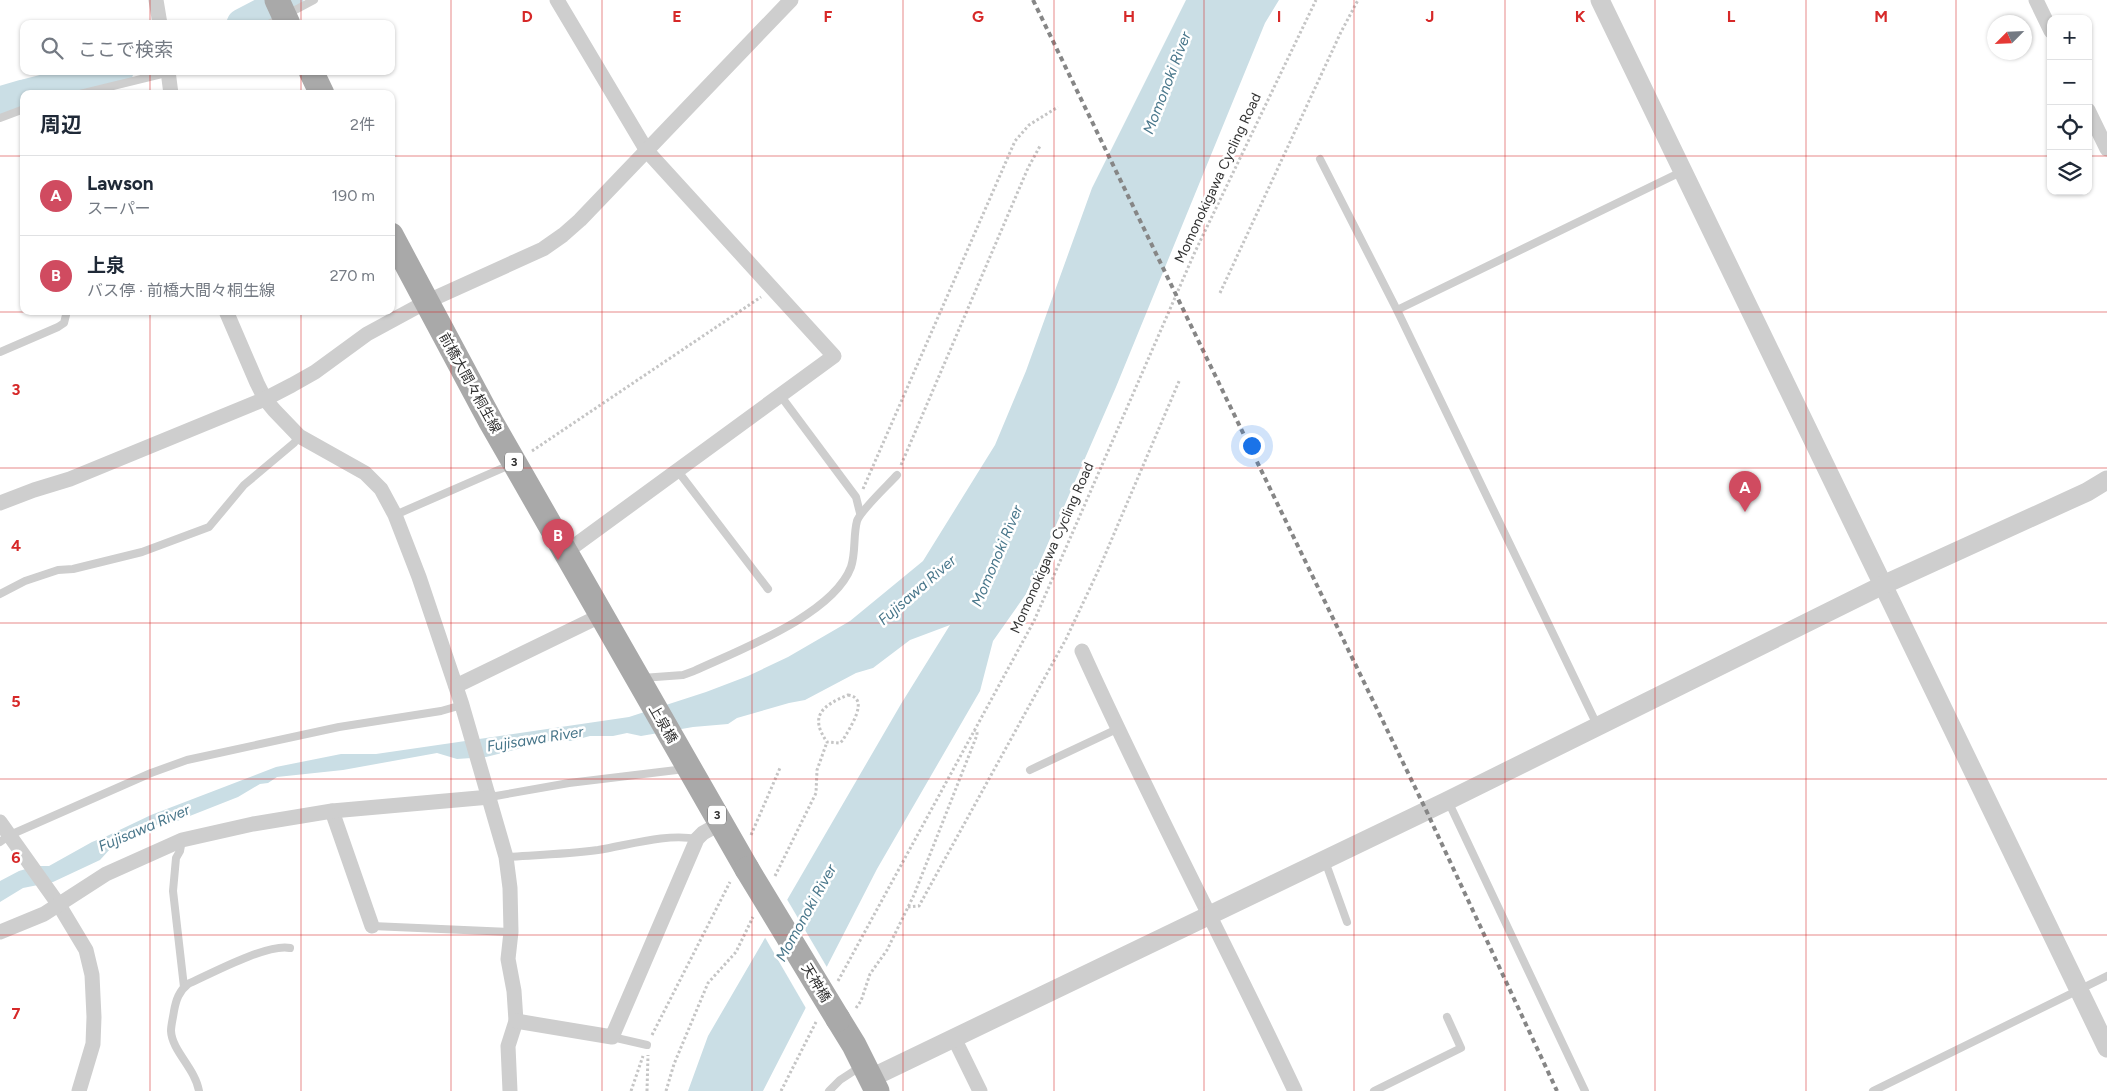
<!DOCTYPE html>
<html lang="ja">
<meta charset="utf-8">
<style>
body{margin:0;font-family:Figtree,"Noto Sans JP",sans-serif;background:#f2f2f3;color:#1f2937}
.controls{position:absolute;right:15px;top:15px;display:grid;overflow:hidden;border-radius:10px;box-shadow:0 1px 4px #0004}
.controls button{width:45px;height:45px;display:grid;place-items:center;padding:0;border:0;border-bottom:1px solid #e0e1e3;background:#fff;color:#1f2937;font:25px sans-serif}
.compass{position:absolute;left:1987px;top:15px;width:45px;height:45px;border-radius:50%;background:#fff;box-shadow:0 1px 4px #0004;rotate:246deg}
.you{position:absolute;left:1251px;top:445px;width:18px;height:18px;margin:-12px;border:4px solid #fff;border-radius:50%;background:#1a73e8;box-shadow:0 0 0 8px #1a73e833}
.badge{display:grid;place-items:center;width:32px;height:32px;border-radius:50%;background:#d04b60;color:#fff;font-size:16px;font-weight:700}
.pin{position:absolute;translate:-50% -41px;filter:drop-shadow(0 1px 2px #0008)}
.pin::after{content:'';position:absolute;top:26px;width:18px;height:15px;background:inherit;clip-path:polygon(0 0,100% 0,50% 100%)}
.list{margin:0;padding:0;list-style:none}
h2{display:flex;justify-content:space-between;align-items:center;height:65px;margin:0;padding:0 20px;font-size:21px}
h2 small{font-size:16px;font-weight:400;color:#747a83}
.list li{display:grid;grid-template-columns:32px 1fr auto;gap:15px;align-items:center;box-sizing:border-box;height:80px;padding:0 20px;border-top:1px solid #e0e1e3}
.list b{display:block;font-size:19px;white-space:nowrap}
.list p{margin:0;font-size:16px;white-space:nowrap;color:#747a83}
.list em{font-size:16px;font-style:normal;color:#747a83}
.icon{flex:none;width:28px;height:28px;fill:none;stroke:currentColor;stroke-width:2;stroke-linecap:round;stroke-linejoin:round}
.map{position:relative;flex:none;width:2107px;height:1091px;overflow:hidden}
.search{position:absolute;background:#fff;box-shadow:0 1px 4px #0004;left:20px;top:20px;width:375px;height:55px;display:flex;align-items:center;gap:12px;box-sizing:border-box;padding:0 18px;border-radius:10px;color:#747a83;font-size:19px}
.panel{position:absolute;background:#fff;box-shadow:0 1px 4px #0004;left:20px;top:90px;width:375px;height:225px;border-radius:10px}
.map>svg:first-child{display:block}
</style>
<div class="map">
<svg width="2107" height="1091" viewBox="0 0 2107 1091">
<rect width="100%" height="100%" fill="#fff"/>
<polygon fill="#cadee5" points="1186,0 1279,0 1265,23 1116,387 1026,594 993,641 980,691 877,869 763,1091 688,1091 708,1036 901,704 950,625 910,640 873,668 856,673 805,700 789,703 737,718 728,724 693,727 641,736 627,733 613,736 590,736 571,741 549,741 486,757 457,759 437,753 343,770 277,777 268,783 260,784 238,797 172,823 159,824 111,848 100,860 53,882 23,888 0,902 0,881 19,871 36,866 49,866 92,842 107,836 151,815 276,767 341,754 376,754 629,717 706,692 748,676 788,657 850,621 923,561 995,445 1026,371 1092,188"/>
<polygon fill="#fff" points="785,896 828,969 807,1010 763,934"/>
<g fill="none" stroke-linecap="round" stroke-linejoin="round">
<g stroke="#cadee5" stroke-width="31">
<polyline points="242,24 288,0"/>
<polyline points="28,94 118,71"/>
<polyline points="0,102 24,95"/>
</g>
<g stroke="#c5c5c5" stroke-width="3" stroke-dasharray="2.5 2.5" stroke-linecap="butt">
<polyline points="1220,293 1341,32 1358,0"/>
<polyline points="532,451 761,297"/>
<polyline points="901,465 1028,168 1040,146"/>
<polyline points="863,489 1015,141 1029,125 1058,107"/>
<path d="M848,695C871,698 849,729 843,740L840,743L827,742C808,715 824,705 848,695Z"/>
<polyline points="751,835 780,768"/>
<polyline points="775,876 816,793 817,770 827,742"/>
<polyline points="908,907 919,906 1066,639 1099,569 1180,379"/>
<polyline points="838,981 1034,621 1194,254 1316,0"/>
<polyline points="856,1008 861,1001 870,974 887,950 914,895 977,735 977,731 974,730"/>
<polyline points="652,1035 730,882"/>
<polyline points="631,1091 643,1056"/>
<polyline points="647,1091 648,1055"/>
<polyline points="666,1091 674,1064 708,983 736,952 753,917"/>
<polyline points="781,1091 816,1022"/>
</g>
<g stroke="#cecece" stroke-width="8">
<polyline points="269,24 314,0"/>
<polyline points="80,94 170,72"/>
<polyline points="0,118 24,109"/>
<polyline points="1320,159 1397,310 1598,727"/>
<polyline points="1397,310 1683,171"/>
<polyline points="0,352 58,327 64,323 67,311"/>
<polyline points="780,395 856,497 860,513"/>
<polyline points="677,470 768,589"/>
<polyline points="395,515 510,465"/>
<polyline points="0,594 25,581 58,570 73,569 142,552 209,527 244,485 294,443 299,436"/>
<path d="M642,678L683,675L694,671C739,650 833,615 851,567C856,552 853,536 857,521C860,511 888,485 897,475"/>
<polyline points="1030,770 1117,729"/>
<polyline points="490,797 569,783 685,769"/>
<polyline points="1448,801 1585,1091"/>
<polyline points="182,840 180,851 176,858 173,891 184,987"/>
<polyline points="0,842 10,835 151,773 187,760 339,727 441,711 462,705"/>
<path d="M506,857C537,855 568,854 598,850C629,845 667,833 697,839"/>
<polyline points="1325,861 1347,922"/>
<polyline points="372,926 511,932"/>
<polyline points="612,1037 647,1045"/>
<path d="M199,1091C195,1068 172,1051 171,1031C171,1025 173,1018 174,1011C176,1000 179,991 188,984C210,974 268,943 290,948"/>
<polyline points="829,1091 840,1080 860,1067"/>
<polyline points="1374,1091 1461,1048 1447,1017"/>
<polyline points="1873,1091 2107,976"/>
</g>
<g stroke="#cecece" stroke-width="15">
<polyline points="156,0 160,24"/>
<polyline points="557,0 647,151 834,356 566,552"/>
<polyline points="2036,0 2051,31"/>
<polyline points="168,71 171,94"/>
<polyline points="2088,110 2107,149"/>
<polyline points="226,311 257,383 265,399 274,410 299,436 365,473 381,489 395,515 419,577 462,705 506,857 510,888 511,932 508,959 514,991 516,1021 508,1046 510,1091"/>
<polyline points="0,503 34,490 70,479 265,399 292,385 315,372 367,334 426,302 543,249 563,235 580,220 791,0"/>
<path d="M1082,651C1149,800 1226,944 1295,1091"/>
<polyline points="456,686 602,615"/>
<polyline points="332,811 372,926"/>
<polyline points="0,822 59,905 86,950 92,975 94,1017 93,1044 79,1091"/>
<polyline points="0,932 44,914 106,874 182,840 253,824 332,811 490,797"/>
<polyline points="516,1021 612,1037 697,839 703,833 721,823"/>
<polyline points="954,1038 980,1091"/>
</g>
<g stroke="#cecece" stroke-width="19">
<polyline points="1600,0 2107,1048"/>
<polyline points="871,1078 1447,801 1883,585 2087,492 2107,480"/>
</g>
<g stroke="#a9a9a9" stroke-width="25">
<polyline points="277,0 288,24"/>
<polyline points="311,71 322,94"/>
<polyline points="391,235 491,422 747,869"/>
<polyline points="838,1019 854,1045 877,1091"/>
</g>
<polyline stroke="#868686" stroke-width="4" stroke-dasharray="5 4" stroke-linecap="butt" points="1033,0 1426,810 1557,1091"/>
<polyline stroke="#a9a9a9" stroke-width="25" points="747,869 838,1019"/>
</g>
<path fill="none" stroke="#d62828" stroke-width="1" stroke-opacity="0.55" d="M150,0V24M301,0V24M451,0V1091M602,0V1091M752,0V1091M903,0V1091M1054,0V1091M1204,0V1091M1354,0V1091M1505,0V1091M1655,0V1091M1806,0V1091M1956,0V1091M150,71V94M301,71V94M0,156H24M391,156H2051M2088,156H2107M150,311V1091M301,311V1091M0,312H2107M0,468H2107M0,623H2107M0,779H2107M0,935H2107"/>
<g text-anchor="middle" dominant-baseline="central" stroke-width="5" stroke-linejoin="round" paint-order="stroke">
<g fill="#fff" stroke="#6f6f6f" stroke-width="1">
<rect x="505" y="452.5" width="18" height="19" rx="4"/>
<rect x="708" y="805.5" width="18" height="19" rx="4"/>
</g>
<g font-size="12" font-weight="bold" fill="#313131">
<text x="514" y="462">3</text>
<text x="717" y="815">3</text>
</g>
<g font-size="14" fill="#313131" stroke="#fff">
<text transform="translate(1218 178) rotate(-65)">Momonokigawa Cycling Road</text>
<text transform="translate(470 383) rotate(61)">前橋大間々桐生線</text>
<text transform="translate(1052 548) rotate(-66)">Momonokigawa Cycling Road</text>
<text transform="translate(663 724) rotate(60)">上泉橋</text>
<text transform="translate(816 983) rotate(59)">天神橋</text>
</g>
<g font-size="15" font-style="italic" fill="#48768a" stroke="#fff">
<text transform="translate(1167 83) rotate(-69)">Momonoki River</text>
<text transform="translate(997 556) rotate(-67)">Momonoki River</text>
<text transform="translate(917 590) rotate(-41)">Fujisawa River</text>
<text transform="translate(535 739) rotate(-9)">Fujisawa River</text>
<text transform="translate(144 828) rotate(-23)">Fujisawa River</text>
<text transform="translate(806 913) rotate(-61)">Momonoki River</text>
</g>
</g>
<g font-size="16" text-anchor="middle" font-weight="bold" fill="#d62828" stroke="#fff" stroke-width="5" stroke-linejoin="round" paint-order="stroke">
<text x="527" y="22">D</text>
<text x="677" y="22">E</text>
<text x="828" y="22">F</text>
<text x="978" y="22">G</text>
<text x="1129" y="22">H</text>
<text x="1279" y="22">I</text>
<text x="1430" y="22">J</text>
<text x="1580" y="22">K</text>
<text x="1731" y="22">L</text>
<text x="1881" y="22">M</text>
<text x="16" y="395">3</text>
<text x="16" y="551">4</text>
<text x="16" y="707">5</text>
<text x="16" y="863">6</text>
<text x="16" y="1019">7</text>
</g>
</svg>
<div class="controls">
<button>+</button>
<button>−</button>
<button><svg class="icon" aria-label="locate" viewBox="0 0 24 24"><circle cx="12" cy="12" r="6"/><path d="M12 2v4M12 18v4M2 12h4M18 12h4"/></svg></button>
<button><svg class="icon" aria-label="layers" viewBox="0 0 24 24"><path d="M12 4l9 5-9 5-9-5zM3 14l9 5 9-5"/></svg></button>
</div>
<svg class="compass" viewBox="-18 -18 36 36"><path d="M0-13l5 13h-10z" fill="#e53935"/><path d="M0 13l5-13h-10z" fill="#747a83"/></svg>
<div class="you"></div>
<div class="pin badge" style="left:1745px;top:512px">A</div>
<div class="pin badge" style="left:558px;top:560px">B</div>
<div class="search"><svg class="icon" aria-label="search" viewBox="0 0 24 24"><circle cx="10" cy="10" r="6"/><path d="M15 15l6 6"/></svg>ここで検索</div>
<section class="panel">
<h2>周辺<small>2件</small></h2>
<ul class="list">
<li><span class="badge">A</span><div><b>Lawson</b><p>スーパー</p></div><em>190 m</em></li>
<li><span class="badge">B</span><div><b>上泉</b><p>バス停 · 前橋大間々桐生線</p></div><em>270 m</em></li>
</ul>
</section>
</div>
